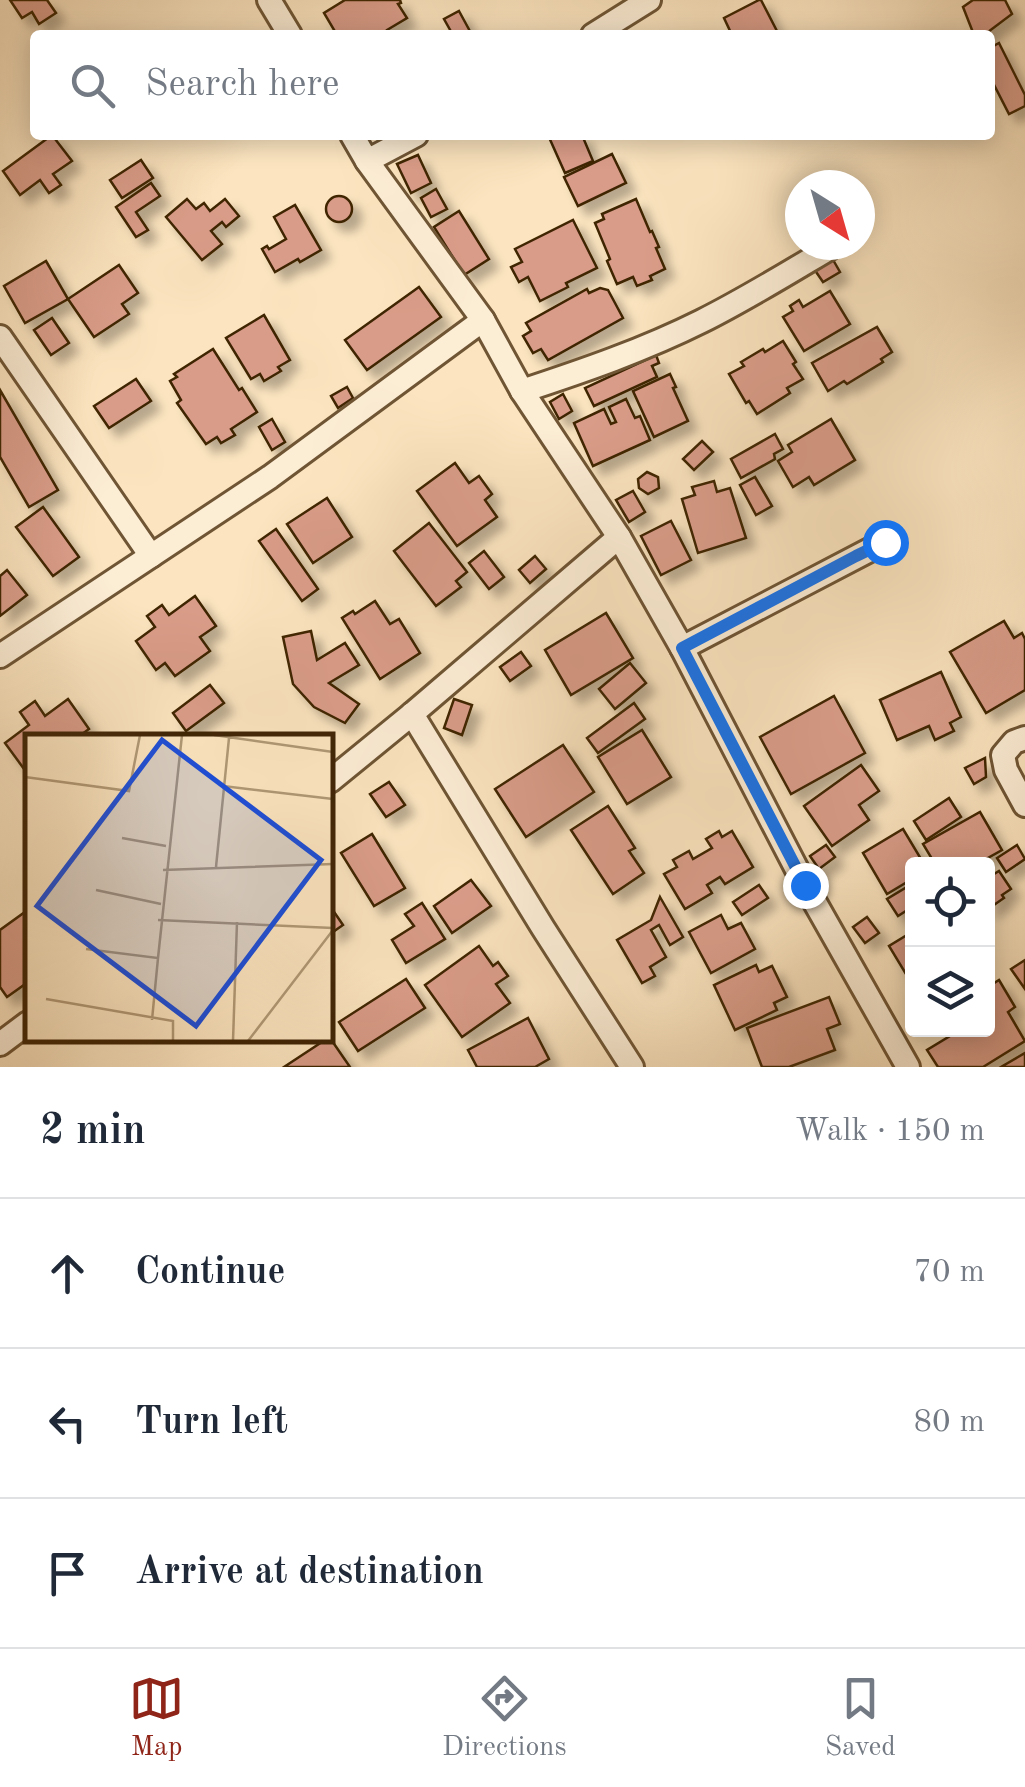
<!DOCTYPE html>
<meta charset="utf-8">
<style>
body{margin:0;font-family:"Old Standard TT",serif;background:#f6f6f7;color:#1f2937}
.controls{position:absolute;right:30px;bottom:30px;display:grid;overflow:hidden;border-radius:10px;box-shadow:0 5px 25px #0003}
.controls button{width:90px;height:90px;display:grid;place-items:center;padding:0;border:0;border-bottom:2px solid #e0e1e3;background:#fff;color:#1f2937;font:50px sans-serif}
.compass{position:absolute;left:785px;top:170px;width:90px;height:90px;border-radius:50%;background:#fff;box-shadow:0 5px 25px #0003;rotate:143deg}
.stop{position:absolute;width:30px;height:30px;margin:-22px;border:8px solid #1a73e8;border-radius:50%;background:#fff}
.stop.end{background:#1a73e8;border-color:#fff;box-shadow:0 2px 10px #0008}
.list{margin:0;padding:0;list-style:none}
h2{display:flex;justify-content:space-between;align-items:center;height:130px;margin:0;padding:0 40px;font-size:42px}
h2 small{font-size:32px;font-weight:400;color:#747a83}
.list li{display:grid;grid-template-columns:65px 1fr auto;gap:30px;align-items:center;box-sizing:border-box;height:150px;padding:0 40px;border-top:2px solid #e0e1e3}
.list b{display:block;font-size:38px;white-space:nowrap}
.list em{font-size:32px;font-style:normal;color:#747a83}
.icon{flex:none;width:55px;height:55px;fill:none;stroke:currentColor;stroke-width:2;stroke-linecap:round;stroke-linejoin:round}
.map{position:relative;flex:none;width:1025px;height:1067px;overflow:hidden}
.search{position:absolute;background:#fff;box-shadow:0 5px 25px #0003;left:30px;right:30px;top:30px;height:110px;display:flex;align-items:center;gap:25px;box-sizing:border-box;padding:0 35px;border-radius:10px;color:#747a83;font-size:38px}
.sheet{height:580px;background:#fff}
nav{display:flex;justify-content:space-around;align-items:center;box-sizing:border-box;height:140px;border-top:2px solid #e0e1e3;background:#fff;font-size:28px;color:#747a83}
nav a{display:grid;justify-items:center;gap:5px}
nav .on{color:#8f2418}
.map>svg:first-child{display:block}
</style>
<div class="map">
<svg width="1025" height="1067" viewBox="0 0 1025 1067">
<defs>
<filter id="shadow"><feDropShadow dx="9" dy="9" stdDeviation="5" flood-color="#0004"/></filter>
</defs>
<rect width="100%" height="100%" fill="#fbe4bf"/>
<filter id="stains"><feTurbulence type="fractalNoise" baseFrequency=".002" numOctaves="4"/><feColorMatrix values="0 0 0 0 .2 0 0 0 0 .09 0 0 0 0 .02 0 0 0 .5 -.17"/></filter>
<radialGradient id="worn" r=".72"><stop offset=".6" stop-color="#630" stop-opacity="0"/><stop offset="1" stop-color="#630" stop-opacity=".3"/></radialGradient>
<g fill="#d99c88" stroke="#402506" stroke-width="2.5" filter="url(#shadow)">
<polygon points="10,0 47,0 56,13 39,24 32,12 22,18"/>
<polygon points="345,0 400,0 401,3 398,4 407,18 387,30 388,33 384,35 337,35 324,13"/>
<polygon points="759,0 761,0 779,35 732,35 724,18"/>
<polygon points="973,0 1005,0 1012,14 984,35 974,35 963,7"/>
<polygon points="459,11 472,35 453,35 444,19"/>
<polygon points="999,43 1025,95 1025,106 1009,114 990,77 990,48"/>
<polygon points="52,135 72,161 53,174 61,185 49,193 40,180 20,195 3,171"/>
<polygon points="548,135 582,135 593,161 565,173"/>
<polygon points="612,154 626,183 578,206 564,177"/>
<polygon points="418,155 431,183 411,193 397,164"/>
<polygon points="141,160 153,178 122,198 110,180"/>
<polygon points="151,183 160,196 136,212 148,230 136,237 116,207"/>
<polygon points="436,189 447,209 431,217 421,198"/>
<circle cx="339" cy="209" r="13"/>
<polygon points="187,199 196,209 204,203 210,211 225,199 239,216 226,227 222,222 211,231 222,244 202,260 166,217"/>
<polygon points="636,199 650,232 652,231 659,247 656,248 665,269 650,276 652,280 637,286 633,277 617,284 607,261 610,259 595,223 604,219 602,214"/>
<polygon points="295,205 321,250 300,262 298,259 275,272 262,249 267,246 269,249 286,239 274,217"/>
<polygon points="459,211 489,259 464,275 434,227"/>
<polygon points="573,220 597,268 566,283 568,287 540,301 528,277 519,282 511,267 522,262 515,249"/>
<polygon points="832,258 840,272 823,282 814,269"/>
<polygon points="46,261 68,299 25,323 4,286"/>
<polygon points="119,265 138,293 122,304 129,314 94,337 68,299"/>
<polygon points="419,287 441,317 367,370 345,340"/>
<polygon points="600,288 608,290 623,318 548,360 541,349 533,353 523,336 531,331 526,323 587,289 589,293"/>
<polygon points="830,291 850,324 804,351 783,317 793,311 790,306 799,300 803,307"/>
<polygon points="264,315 290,360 278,367 281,371 264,381 260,374 251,379 226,338"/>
<polygon points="52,318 69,343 51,355 34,330"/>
<polygon points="877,327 892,352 881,359 883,362 847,384 844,381 828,391 812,363"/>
<polygon points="783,341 796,362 793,364 803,379 787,388 790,393 757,414 749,401 746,403 729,374 744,366 741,362 763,349 765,352"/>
<polygon points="213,349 239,390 242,388 257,412 231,429 235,435 221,443 217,437 206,444 177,403 181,400 170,381 177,377 174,374"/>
<polygon points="656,355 659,363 652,366 657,377 594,406 585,388"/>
<polygon points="670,374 676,387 673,388 688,421 654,437 633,391"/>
<polygon points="136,379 151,401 109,428 94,406"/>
<polygon points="347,387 353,398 338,408 331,396"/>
<polygon points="0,390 58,490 29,507 0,457"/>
<polygon points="563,394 572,411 559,419 550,402"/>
<polygon points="626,399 635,418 640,416 650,440 593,466 574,423 604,409 611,424 616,422 609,407"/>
<polygon points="272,419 285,442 272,450 259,427"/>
<polygon points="831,419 855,460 814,485 809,477 793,487 778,461 792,452 788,445"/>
<polygon points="775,434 783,449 774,454 775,459 741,478 731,459"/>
<polygon points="702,441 713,452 694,470 683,459"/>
<polygon points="455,463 469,483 479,476 492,494 485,500 497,517 457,546 417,491"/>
<polygon points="647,472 658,477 659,488 648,494 639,488 638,479"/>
<polygon points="755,477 772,506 756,515 740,485"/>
<polygon points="714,481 717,492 730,488 746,538 698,553 682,499 695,495 692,487"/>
<polygon points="633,491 645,512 629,522 616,500"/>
<polygon points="327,498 352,537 313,563 287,524"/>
<polygon points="43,507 79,557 53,576 16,527"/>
<polygon points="671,521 691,560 661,575 641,536"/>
<polygon points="429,523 467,572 456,581 461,587 436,606 394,551"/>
<polygon points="276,529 318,589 302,601 259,541"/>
<polygon points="484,551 504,577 489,589 469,563"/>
<polygon points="535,556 546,569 530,583 519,570"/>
<polygon points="7,570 27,595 0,616 0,576"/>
<polygon points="195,596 216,626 200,637 210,651 175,676 165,663 156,670 136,641 155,627 147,616 162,605 169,615"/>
<polygon points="375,601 390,624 399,619 420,653 380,679 342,618 353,611 355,614"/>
<polygon points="606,613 633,658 571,695 545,650"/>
<polygon points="1004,621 1014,638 1022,633 1025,639 1025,690 986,713 950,652"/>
<polygon points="311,631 317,660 345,643 359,665 329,683 359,704 345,723 314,707 293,684 283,637"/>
<polygon points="521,652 531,666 510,681 500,667"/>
<polygon points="630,663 646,683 615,709 599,689"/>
<polygon points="941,672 961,717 950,723 954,731 935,740 929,726 897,740 880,700"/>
<polygon points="210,685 224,703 186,731 173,713"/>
<polygon points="834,696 865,753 791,794 760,737"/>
<polygon points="68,699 89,729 78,737 28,737 27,773 5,743 29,725 20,712 35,701 45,716"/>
<polygon points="454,699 472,705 462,735 444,728"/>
<polygon points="634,703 645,719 598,753 587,738"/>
<polygon points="642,730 671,777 627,804 598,757"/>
<polygon points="563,745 594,792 526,837 495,789"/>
<polygon points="985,758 986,777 974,784 965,768"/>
<polygon points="861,765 879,791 859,805 869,820 832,846 804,806"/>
<polygon points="389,782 405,805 386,817 370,794"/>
<polygon points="949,798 961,817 926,840 914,821"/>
<polygon points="608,806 635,848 629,851 644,873 613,894 571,830"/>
<polygon points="980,812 1002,850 977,864 935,864 923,844"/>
<polygon points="903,829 924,864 912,864 912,879 887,894 863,853"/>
<polygon points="719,831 722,837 732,831 753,867 725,884 720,877 707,885 712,893 685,909 664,874 677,867 673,860 689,851 693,859 712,848 706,839"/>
<polygon points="372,834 405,888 374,906 341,853"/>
<polygon points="826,845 835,857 819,869 810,856"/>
<polygon points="1017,845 1025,859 1006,872 997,858"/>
<polygon points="988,864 994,874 999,871 1011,889 1002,895 1004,898 988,909"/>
<polygon points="471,880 491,906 452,933 434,906"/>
<polygon points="912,884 912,907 898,916 887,899"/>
<polygon points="759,885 768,898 742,915 733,902"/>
<polygon points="660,897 683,937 670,945 659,925 651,930 666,957 650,967 655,976 642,983 617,940 651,920"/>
<polygon points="422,903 445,939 406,963 392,940 414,926 405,914"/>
<polygon points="330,906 343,925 330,934"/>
<polygon points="25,912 28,915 28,982 7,997 0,987 0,930"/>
<polygon points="721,915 728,929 741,923 755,949 711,973 689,932"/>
<polygon points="867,917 879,933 865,943 853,927"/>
<polygon points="912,932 912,984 889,946"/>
<polygon points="479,946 493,966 498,962 508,976 496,984 510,1003 462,1037 425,985"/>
<polygon points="1025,960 1025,989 1011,969"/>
<polygon points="756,965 759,972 772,966 787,997 774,1003 777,1010 735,1030 714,985"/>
<polygon points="406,979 425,1008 358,1051 339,1022"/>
<polygon points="999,980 1015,1007 1008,1012 1025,1041 983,1067 938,1067 927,1050 960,1030 988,1030 989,1011 988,987"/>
<polygon points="829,997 840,1024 827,1029 835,1050 789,1067 762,1067 747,1028"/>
<polygon points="528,1018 549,1059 535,1067 477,1067 468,1050"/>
<polygon points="330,1038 350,1067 284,1067 325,1040 330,1040"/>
<polygon points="1025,1053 1025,1067 1001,1067"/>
</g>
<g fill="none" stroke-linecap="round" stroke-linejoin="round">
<g stroke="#6f5534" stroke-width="28">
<g id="minor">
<polyline points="269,0 290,35"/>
<polyline points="593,35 649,0"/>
<polyline points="352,135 367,161 416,135"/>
<polyline points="367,161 483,320 522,391 619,537 682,648 805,885 908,1067"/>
<polyline points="0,337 151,556"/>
<path d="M522,391C583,371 644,350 702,321C746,299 788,273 830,248"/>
<polyline points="682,648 885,542"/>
<polyline points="0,656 270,477 483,320"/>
<polyline points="412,714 543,928 632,1067"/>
<polyline points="1025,738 1014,742 1003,755 1006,770 1025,805"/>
<polyline points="330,781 412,714 619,537"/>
<polyline points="0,1044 28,1023"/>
</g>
</g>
<use href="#minor" stroke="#fcedd5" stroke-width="22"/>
</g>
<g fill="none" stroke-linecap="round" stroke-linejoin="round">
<polyline stroke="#1a73e8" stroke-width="12" points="805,885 682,648 856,556 885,542"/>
</g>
<g transform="translate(25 734)">
<rect width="308" height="308" fill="#fbe4bf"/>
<path fill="none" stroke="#b09875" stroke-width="2.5" d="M189,1L308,18M0,43L104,57L115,1M198,52L308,65M97,104L141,112M191,133L204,4M138,136L308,130M71,156L136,170M133,186L308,194M61,215L133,224L127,286M133,224L157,1M21,265L148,287V307M208,307L212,188M223,307L308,196"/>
<path fill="#1d4ed8" fill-opacity="0.15" stroke="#1d4ed8" stroke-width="5" d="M137,6L296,126L171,292L12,172Z"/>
<rect width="308" height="308" fill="none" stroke="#402506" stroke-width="5"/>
</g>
<rect width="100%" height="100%" filter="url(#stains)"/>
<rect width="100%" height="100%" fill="url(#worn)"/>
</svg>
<div class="controls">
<button><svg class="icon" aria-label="locate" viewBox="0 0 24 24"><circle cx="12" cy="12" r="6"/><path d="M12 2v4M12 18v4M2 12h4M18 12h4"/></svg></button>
<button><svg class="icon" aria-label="layers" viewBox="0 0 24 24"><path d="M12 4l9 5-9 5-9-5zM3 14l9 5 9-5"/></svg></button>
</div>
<svg class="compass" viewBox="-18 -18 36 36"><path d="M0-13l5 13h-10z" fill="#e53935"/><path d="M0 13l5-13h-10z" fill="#747a83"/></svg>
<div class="stop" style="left:885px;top:542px"></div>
<div class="stop end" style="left:805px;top:885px"></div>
<div class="search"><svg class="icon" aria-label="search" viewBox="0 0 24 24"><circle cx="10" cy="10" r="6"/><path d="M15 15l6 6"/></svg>Search here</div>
</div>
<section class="sheet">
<h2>2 min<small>Walk · 150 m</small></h2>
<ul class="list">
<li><svg class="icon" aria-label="ahead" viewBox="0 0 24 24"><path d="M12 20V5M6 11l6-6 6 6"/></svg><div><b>Continue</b></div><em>70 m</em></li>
<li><svg class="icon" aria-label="left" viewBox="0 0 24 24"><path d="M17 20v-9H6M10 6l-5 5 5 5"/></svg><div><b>Turn left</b></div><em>80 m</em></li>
<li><svg class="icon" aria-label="arrive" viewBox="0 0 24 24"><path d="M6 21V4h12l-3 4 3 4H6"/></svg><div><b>Arrive at destination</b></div></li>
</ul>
</section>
<nav>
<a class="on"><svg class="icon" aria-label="map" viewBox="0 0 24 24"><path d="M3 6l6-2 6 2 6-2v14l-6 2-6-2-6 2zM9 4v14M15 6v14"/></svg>Map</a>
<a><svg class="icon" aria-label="directions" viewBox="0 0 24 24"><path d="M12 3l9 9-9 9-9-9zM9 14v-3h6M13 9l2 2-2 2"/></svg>Directions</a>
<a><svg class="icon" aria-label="saved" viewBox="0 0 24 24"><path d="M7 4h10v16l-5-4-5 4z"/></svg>Saved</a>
</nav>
